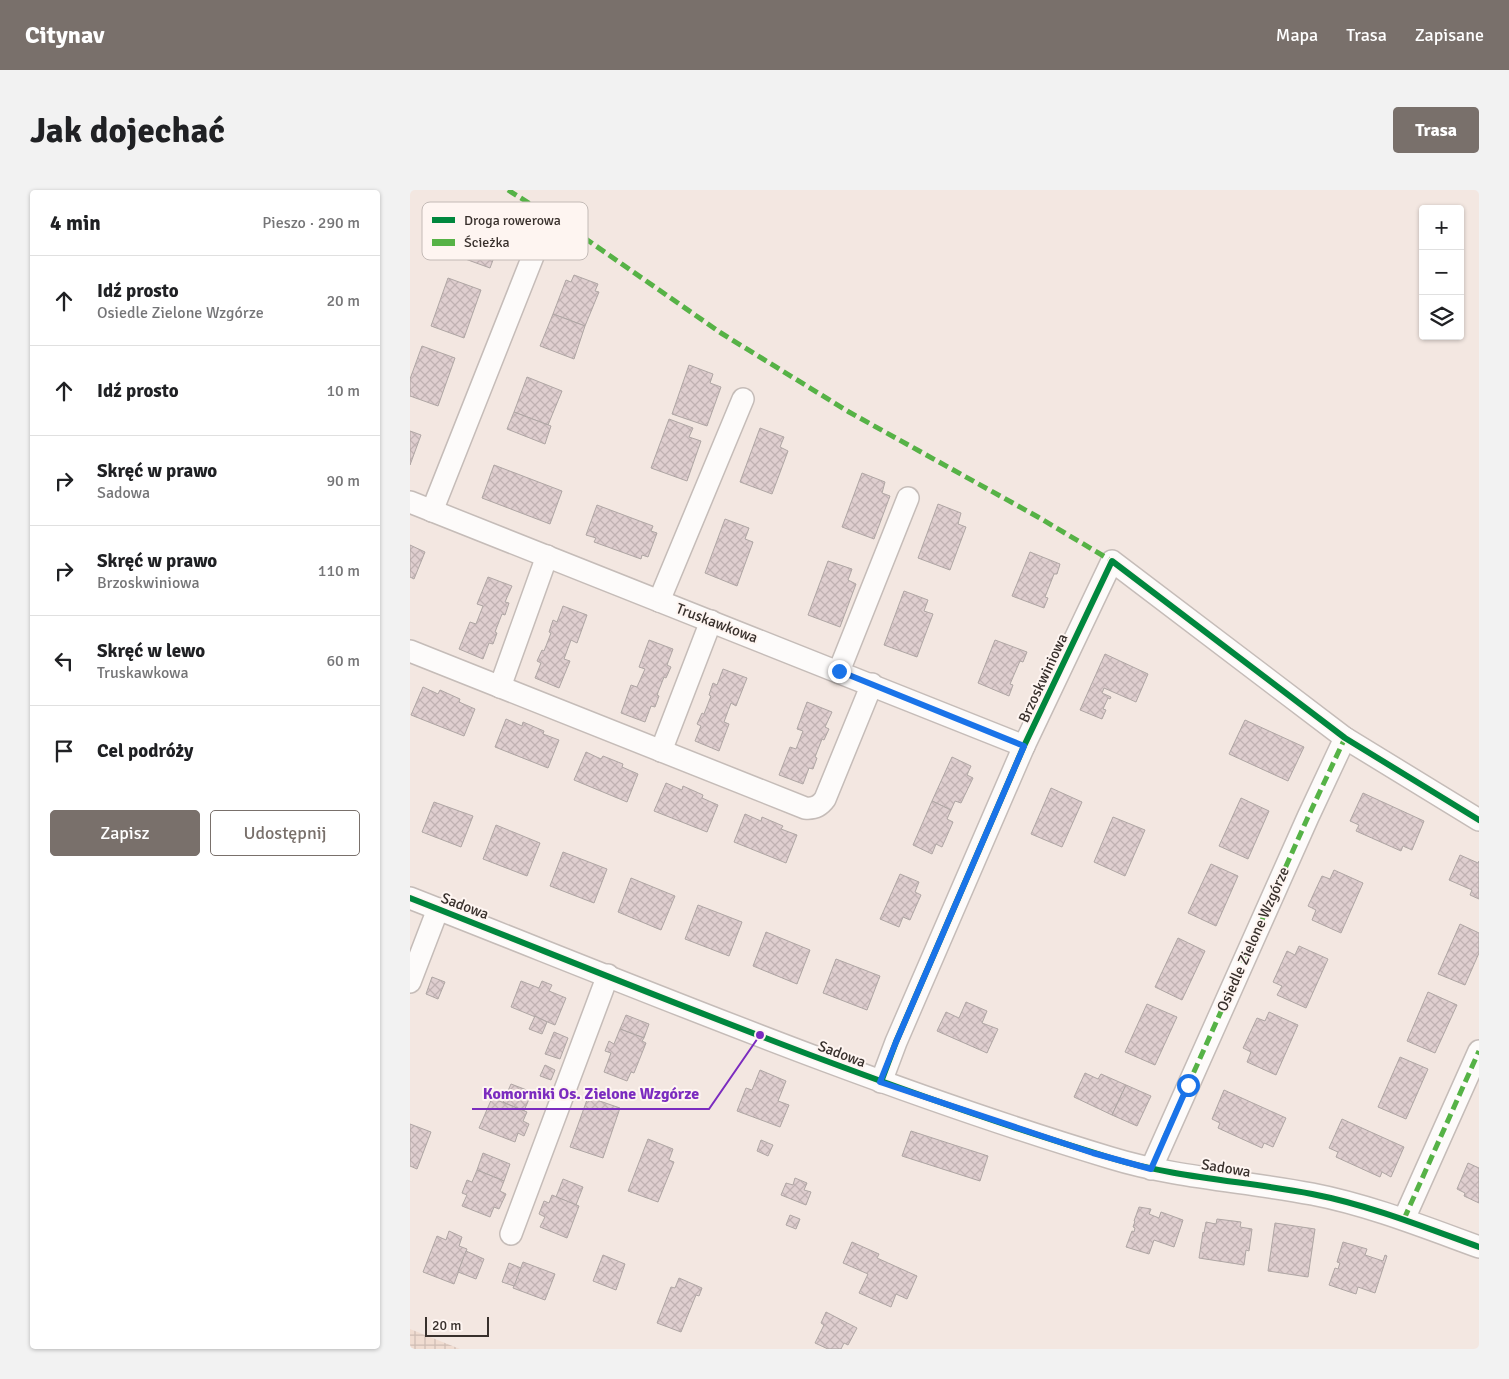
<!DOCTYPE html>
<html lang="pl">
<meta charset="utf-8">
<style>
body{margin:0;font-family:Signika,sans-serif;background:#f2f2f2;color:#202124}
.controls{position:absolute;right:15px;top:15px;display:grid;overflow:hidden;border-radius:5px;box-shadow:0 1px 4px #0004}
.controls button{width:45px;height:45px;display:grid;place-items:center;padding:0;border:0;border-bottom:1px solid #e0e0e0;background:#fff;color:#202124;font:25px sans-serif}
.scale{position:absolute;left:15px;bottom:12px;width:64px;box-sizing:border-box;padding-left:5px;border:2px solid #38302c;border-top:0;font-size:14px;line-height:18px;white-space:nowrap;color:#38302c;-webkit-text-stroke:4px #fef5f1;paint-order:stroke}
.stop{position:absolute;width:15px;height:15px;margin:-11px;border:4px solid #1a73e8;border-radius:50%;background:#fff}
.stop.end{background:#1a73e8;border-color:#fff;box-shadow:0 1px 5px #0008}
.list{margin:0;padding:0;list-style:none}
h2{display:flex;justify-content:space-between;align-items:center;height:65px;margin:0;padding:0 20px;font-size:21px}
h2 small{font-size:16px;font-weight:400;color:#757577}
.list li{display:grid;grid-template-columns:32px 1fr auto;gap:15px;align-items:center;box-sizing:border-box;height:90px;padding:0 20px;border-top:1px solid #e0e0e0}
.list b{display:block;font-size:19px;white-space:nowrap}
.list p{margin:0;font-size:16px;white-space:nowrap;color:#757577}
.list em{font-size:16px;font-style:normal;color:#757577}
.actions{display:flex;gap:10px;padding:15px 20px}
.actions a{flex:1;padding:11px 0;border:1px solid #79706b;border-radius:5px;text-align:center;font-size:18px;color:#79706b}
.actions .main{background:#79706b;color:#fff}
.icon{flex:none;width:28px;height:28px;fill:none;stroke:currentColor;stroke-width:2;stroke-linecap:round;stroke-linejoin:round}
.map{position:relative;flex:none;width:1069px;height:1159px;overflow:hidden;border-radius:5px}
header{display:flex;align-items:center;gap:30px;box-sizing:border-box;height:70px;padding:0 25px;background:#79706b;color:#fff}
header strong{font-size:24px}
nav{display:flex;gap:28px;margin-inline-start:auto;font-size:18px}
.intro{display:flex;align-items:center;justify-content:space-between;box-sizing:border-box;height:120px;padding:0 30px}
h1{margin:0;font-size:35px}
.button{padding:12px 22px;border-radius:5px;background:#79706b;color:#fff;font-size:18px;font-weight:700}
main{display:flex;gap:30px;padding:0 30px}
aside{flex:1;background:#fff;border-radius:5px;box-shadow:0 1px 4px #0004}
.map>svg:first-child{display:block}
</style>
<header>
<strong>Citynav</strong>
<nav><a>Mapa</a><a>Trasa</a><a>Zapisane</a></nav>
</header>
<div class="intro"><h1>Jak dojechać</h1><a class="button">Trasa</a></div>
<main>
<aside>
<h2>4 min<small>Pieszo · 290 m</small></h2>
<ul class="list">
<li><svg class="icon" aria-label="ahead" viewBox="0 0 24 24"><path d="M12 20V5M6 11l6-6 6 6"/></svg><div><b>Idź prosto</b><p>Osiedle Zielone Wzgórze</p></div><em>20 m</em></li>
<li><svg class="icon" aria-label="ahead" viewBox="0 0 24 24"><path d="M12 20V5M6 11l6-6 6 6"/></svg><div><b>Idź prosto</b></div><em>10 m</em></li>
<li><svg class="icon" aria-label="right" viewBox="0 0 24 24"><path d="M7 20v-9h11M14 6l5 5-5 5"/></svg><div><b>Skręć w prawo</b><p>Sadowa</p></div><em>90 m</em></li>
<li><svg class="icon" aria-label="right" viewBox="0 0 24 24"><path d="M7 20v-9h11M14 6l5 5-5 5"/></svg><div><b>Skręć w prawo</b><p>Brzoskwiniowa</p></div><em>110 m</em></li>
<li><svg class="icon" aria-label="left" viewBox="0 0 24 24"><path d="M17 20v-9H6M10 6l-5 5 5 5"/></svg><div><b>Skręć w lewo</b><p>Truskawkowa</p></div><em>60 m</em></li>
<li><svg class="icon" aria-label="arrive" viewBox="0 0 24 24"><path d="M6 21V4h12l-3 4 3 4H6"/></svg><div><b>Cel podróży</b></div></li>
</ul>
<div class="actions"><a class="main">Zapisz</a><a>Udostępnij</a></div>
</aside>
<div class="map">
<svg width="1069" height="1159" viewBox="0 0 1069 1159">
<defs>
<pattern id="industrial-grid" width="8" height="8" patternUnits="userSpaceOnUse" patternTransform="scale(1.25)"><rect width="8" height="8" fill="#f0dcd1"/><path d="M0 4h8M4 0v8" fill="none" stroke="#cfbdb4"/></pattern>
<pattern id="building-cross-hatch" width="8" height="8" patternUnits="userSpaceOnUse" patternTransform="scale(1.25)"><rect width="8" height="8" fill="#dfcecf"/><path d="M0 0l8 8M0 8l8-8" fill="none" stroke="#c0b1b2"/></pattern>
</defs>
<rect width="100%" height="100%" fill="#f3e7e1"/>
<polygon fill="url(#industrial-grid)" points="0,1139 50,1159 0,1159"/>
<g fill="url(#building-cross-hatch)" stroke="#afa6a4">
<polygon points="65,18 98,30 80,78 47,66"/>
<polygon points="164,85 188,94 185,101 189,102 175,136 143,124 156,90 161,92"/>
<polygon points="38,88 71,100 54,148 21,136"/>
<polygon points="143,124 175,136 164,169 130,156"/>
<polygon points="12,156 45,168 28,216 0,206 0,189"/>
<polygon points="279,175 303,184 300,193 311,197 297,236 262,224"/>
<polygon points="117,187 152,201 138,235 104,222"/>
<polygon points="104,222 141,236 135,254 97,239"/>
<polygon points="259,229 283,238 279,247 291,251 277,291 241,278"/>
<polygon points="350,238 374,247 370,257 378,261 362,304 330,292"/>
<polygon points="0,241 11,245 0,275"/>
<polygon points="84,275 152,301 140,334 72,308"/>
<polygon points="452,283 475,292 472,303 480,306 464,349 432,337"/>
<polygon points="528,314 551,323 548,334 556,337 540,380 508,368"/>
<polygon points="187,315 243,336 241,341 247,343 238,367 232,365 231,369 184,352 186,348 176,345"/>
<polygon points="315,329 339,338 335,349 343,352 327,396 295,383"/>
<polygon points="0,355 15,362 4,389 0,387"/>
<polygon points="620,362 650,374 647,384 644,384 635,407 638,408 634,418 602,406"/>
<polygon points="418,371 442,379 438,390 446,394 430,437 398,425"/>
<polygon points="78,387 102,396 95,412 99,413 95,425 92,424 85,442 87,443 83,454 79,453 73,469 49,459 60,432 66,434 73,416 67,414"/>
<polygon points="494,401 518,410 514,421 523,424 507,467 474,455"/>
<polygon points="153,416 177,425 167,453 161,450 154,469 160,471 149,498 125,488 131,473 127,471 132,460 134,461 141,443 139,442 143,430 147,432"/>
<polygon points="239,450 263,459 257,475 261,477 256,488 254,487 247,505 249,506 245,517 241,516 235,532 211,523 221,495 227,497 235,479 229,477"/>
<polygon points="585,450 617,462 613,472 610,471 600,494 603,495 599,506 568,493"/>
<polygon points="695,464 738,484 726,512 694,498 692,503 701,507 700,509 698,508 693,519 696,520 692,529 670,520"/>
<polygon points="313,479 337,488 326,516 321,513 314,532 319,534 309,561 285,551 291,536 287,534 292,523 294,524 301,506 299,505 303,493 307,495"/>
<polygon points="13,497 28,504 30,500 50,509 49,512 65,519 54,546 1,525"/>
<polygon points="397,512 422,522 415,537 419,539 414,550 412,549 405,567 407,568 403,579 399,578 393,594 369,585 380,557 386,559 393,541 387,539"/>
<polygon points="96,529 112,536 113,532 134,541 133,544 149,550 138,578 85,557"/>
<polygon points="835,530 894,557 878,591 819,564"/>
<polygon points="176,562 191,569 193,566 213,574 212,577 228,584 217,612 164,590"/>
<polygon points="542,567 561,576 557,585 563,588 551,613 545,611 541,620 522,611"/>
<polygon points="256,593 272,600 273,596 293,605 292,608 308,615 297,642 244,621"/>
<polygon points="641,598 672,612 652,657 621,644"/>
<polygon points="953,603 1014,631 1002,660 993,656 991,661 946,641 949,635 940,631"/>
<polygon points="831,608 859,621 838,669 809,656"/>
<polygon points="522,611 541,620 537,629 543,632 532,657 526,654 522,664 503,655"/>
<polygon points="24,612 63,626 51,657 12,642"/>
<polygon points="335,624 351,631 352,627 373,636 371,639 387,645 376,673 324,652"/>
<polygon points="703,627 735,640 715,686 684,672"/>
<polygon points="86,635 130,653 117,686 73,669"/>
<polygon points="153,662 197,679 184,713 140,696"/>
<polygon points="1050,665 1068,673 1069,671 1069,709 1060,705 1062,700 1039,690"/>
<polygon points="801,674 828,686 806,736 778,723"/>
<polygon points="924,680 953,693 931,743 902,730 906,720 898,716 912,686 920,689"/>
<polygon points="490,684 509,692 505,702 511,705 500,730 493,727 489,737 470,729"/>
<polygon points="221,688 265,706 251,740 208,722"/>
<polygon points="288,715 332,732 319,766 275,749"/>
<polygon points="1050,734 1069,743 1069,763 1055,795 1028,784"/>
<polygon points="356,742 400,760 387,794 343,776"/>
<polygon points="768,748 795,761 772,810 745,797"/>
<polygon points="889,756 918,769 896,818 867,805 872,796 863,792 877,761 885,765"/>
<polygon points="426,769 470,786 457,820 413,803"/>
<polygon points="22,787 35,792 28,809 16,804"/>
<polygon points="111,791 129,798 132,791 142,795 139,801 156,808 145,835 101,817"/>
<polygon points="1018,802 1047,815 1025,863 997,851"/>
<polygon points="556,812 577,821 572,833 588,839 577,863 527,841 536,822 549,828"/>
<polygon points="737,814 767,827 745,875 715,862"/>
<polygon points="859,822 888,835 866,885 837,872 841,862 833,858 847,828 855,831"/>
<polygon points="216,825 239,834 234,848 210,839"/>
<polygon points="125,826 137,832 132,844 119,839"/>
<polygon points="210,839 234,848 232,851 236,853 224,883 221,882 217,891 194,882 201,863 195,861 199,851 204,854"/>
<polygon points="144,842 158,848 150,869 135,864"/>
<polygon points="990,867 1018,879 996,929 968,917"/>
<polygon points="135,875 145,880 141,890 130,886"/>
<polygon points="350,880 376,891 368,911 379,915 370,937 327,921 336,898 342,900"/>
<polygon points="675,883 688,889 691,884 716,895 702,925 664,907"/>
<polygon points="101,894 122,902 114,921 93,912"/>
<polygon points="716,895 741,906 727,936 702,925"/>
<polygon points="814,900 876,928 863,957 854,953 852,958 808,938 810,933 802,929"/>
<polygon points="178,907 210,918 193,968 160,957"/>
<polygon points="82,908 117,922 113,931 119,934 114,946 108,943 105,952 69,938"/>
<polygon points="932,929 994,957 981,987 972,982 970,987 926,967 928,962 919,958"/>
<polygon points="0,934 21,942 7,979 0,976"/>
<polygon points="501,941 578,966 570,991 492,966"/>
<polygon points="238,949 263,959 259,970 264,972 248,1012 218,1001"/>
<polygon points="351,950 363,955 358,966 347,961"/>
<polygon points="73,963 100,974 94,991 67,980"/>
<polygon points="1058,973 1069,978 1069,1013 1054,1006 1055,1003 1047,999"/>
<polygon points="67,980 94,991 90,1001 96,1004 89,1019 84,1017 80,1027 52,1016 57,1005 52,1003 57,990 62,992"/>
<polygon points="385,988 397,993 394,1000 401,1002 396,1015 371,1005 376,993 383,995"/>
<polygon points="153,989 173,997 166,1015 146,1007"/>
<polygon points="142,1005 169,1016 157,1048 130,1037 135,1027 129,1024 134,1011 139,1013"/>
<polygon points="729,1017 741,1019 739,1024 749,1028 751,1022 773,1030 764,1057 744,1050 739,1064 716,1057 722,1041 724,1042 725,1038 723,1037 725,1031 724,1031"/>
<polygon points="380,1025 390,1029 386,1039 376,1035"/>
<polygon points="807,1029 831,1032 830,1037 842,1039 839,1061 836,1060 834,1075 789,1068 793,1042 794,1043 796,1032 806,1034"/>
<polygon points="865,1033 905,1039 898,1087 858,1081"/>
<polygon points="39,1041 52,1047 49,1056 57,1059 44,1094 13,1082 27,1046 36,1050"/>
<polygon points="442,1052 469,1064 467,1068 507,1086 497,1109 486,1104 481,1117 449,1103 458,1084 433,1073"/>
<polygon points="933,1052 957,1059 955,1065 973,1071 975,1065 977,1066 965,1103 948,1097 946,1104 919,1095 925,1078 928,1079 930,1073 927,1072"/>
<polygon points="56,1061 74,1069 66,1089 48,1082"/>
<polygon points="193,1065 215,1074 206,1100 183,1091"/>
<polygon points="113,1072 145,1084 135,1110 103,1098"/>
<polygon points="99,1073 111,1078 104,1096 92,1092"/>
<polygon points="269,1088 292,1098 289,1106 286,1105 271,1142 247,1133 261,1097 265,1098"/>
<polygon points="416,1122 447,1138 438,1155 434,1153 431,1159 418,1159 405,1153 414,1135 411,1133"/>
</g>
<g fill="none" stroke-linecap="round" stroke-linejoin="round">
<g stroke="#c5bcb8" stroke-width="24">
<g id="minor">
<polyline points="0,312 614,556"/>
<polyline points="22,321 127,56"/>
<polyline points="249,411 333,209"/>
<path d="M0,461L395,618C404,619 410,616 415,609L462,494"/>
<polyline points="429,481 498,308"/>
<polyline points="90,497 137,366"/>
<polyline points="251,561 301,431"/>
<path d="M0,708C232,799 462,896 701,968C766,988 835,991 902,1004C959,1015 1014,1037 1069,1057"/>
<polyline points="0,792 28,719"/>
<polyline points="471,892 486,852 614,556 702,371 935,548 1069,630"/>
<polyline points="741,979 898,627 935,548"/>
<polyline points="994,1029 1069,861"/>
<polyline points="101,1044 198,785"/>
</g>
</g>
<use href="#minor" stroke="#fdfbfa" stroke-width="21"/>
<g stroke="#56b246" stroke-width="5" stroke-dasharray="10 5" stroke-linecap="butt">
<polyline points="98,0 173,47 311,143 439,222 628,327 702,371"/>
<polyline points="753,951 898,627 935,548"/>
<polyline points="994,1029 1069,861"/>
</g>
<g stroke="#fef5f1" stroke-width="9">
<g id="cycleway">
<path d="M0,708C232,799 462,896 701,968C766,988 835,991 902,1004C959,1015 1014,1037 1069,1057"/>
<polyline points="471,892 486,852 614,556 702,371 935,548 1069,630"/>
</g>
</g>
<use href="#cycleway" stroke="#00873e" stroke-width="6"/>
</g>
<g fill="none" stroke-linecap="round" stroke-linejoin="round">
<polyline stroke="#1a73e8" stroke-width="6" points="429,481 614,556 486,852 470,892 683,963 741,979 778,895"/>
</g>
<g text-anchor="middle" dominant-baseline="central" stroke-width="4" stroke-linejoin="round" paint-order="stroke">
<g font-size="15" fill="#38302c" stroke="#fef5f1">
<text transform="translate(307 433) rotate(21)">Truskawkowa</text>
<text transform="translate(633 488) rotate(-65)">Brzoskwiniowa</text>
<text transform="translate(55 716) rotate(21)">Sadowa</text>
<text transform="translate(843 749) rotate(-66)">Osiedle Zielone Wzgórze</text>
<text transform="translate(432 864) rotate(21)">Sadowa</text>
<text transform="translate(816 978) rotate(9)">Sadowa</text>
</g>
</g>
<rect x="12" y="12" width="166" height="58" rx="8" fill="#fef5f1" stroke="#c3bab6" stroke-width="1"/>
<rect x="22" y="27" width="23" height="6" fill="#00873e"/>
<rect x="22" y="49" width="23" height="7" fill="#56b246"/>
<g font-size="14" fill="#38302c">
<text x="54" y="35">Droga rowerowa</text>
<text x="54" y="57">Ścieżka</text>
</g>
<path fill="none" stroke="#7b2cbf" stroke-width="2" d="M350 845L299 919H62"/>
<circle fill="#7b2cbf" stroke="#fef5f1" stroke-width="2" cx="350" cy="845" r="5"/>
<g font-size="16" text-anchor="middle" font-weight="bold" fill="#7b2cbf" stroke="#fef5f1" stroke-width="4" stroke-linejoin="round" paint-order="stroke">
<text x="181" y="909">Komorniki Os. Zielone Wzgórze</text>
</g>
</svg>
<div class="controls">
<button>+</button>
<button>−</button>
<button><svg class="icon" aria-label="layers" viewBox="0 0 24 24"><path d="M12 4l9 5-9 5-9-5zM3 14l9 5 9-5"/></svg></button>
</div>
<div class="scale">20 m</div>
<div class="stop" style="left:778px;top:895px"></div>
<div class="stop end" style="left:429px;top:481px"></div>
</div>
</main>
